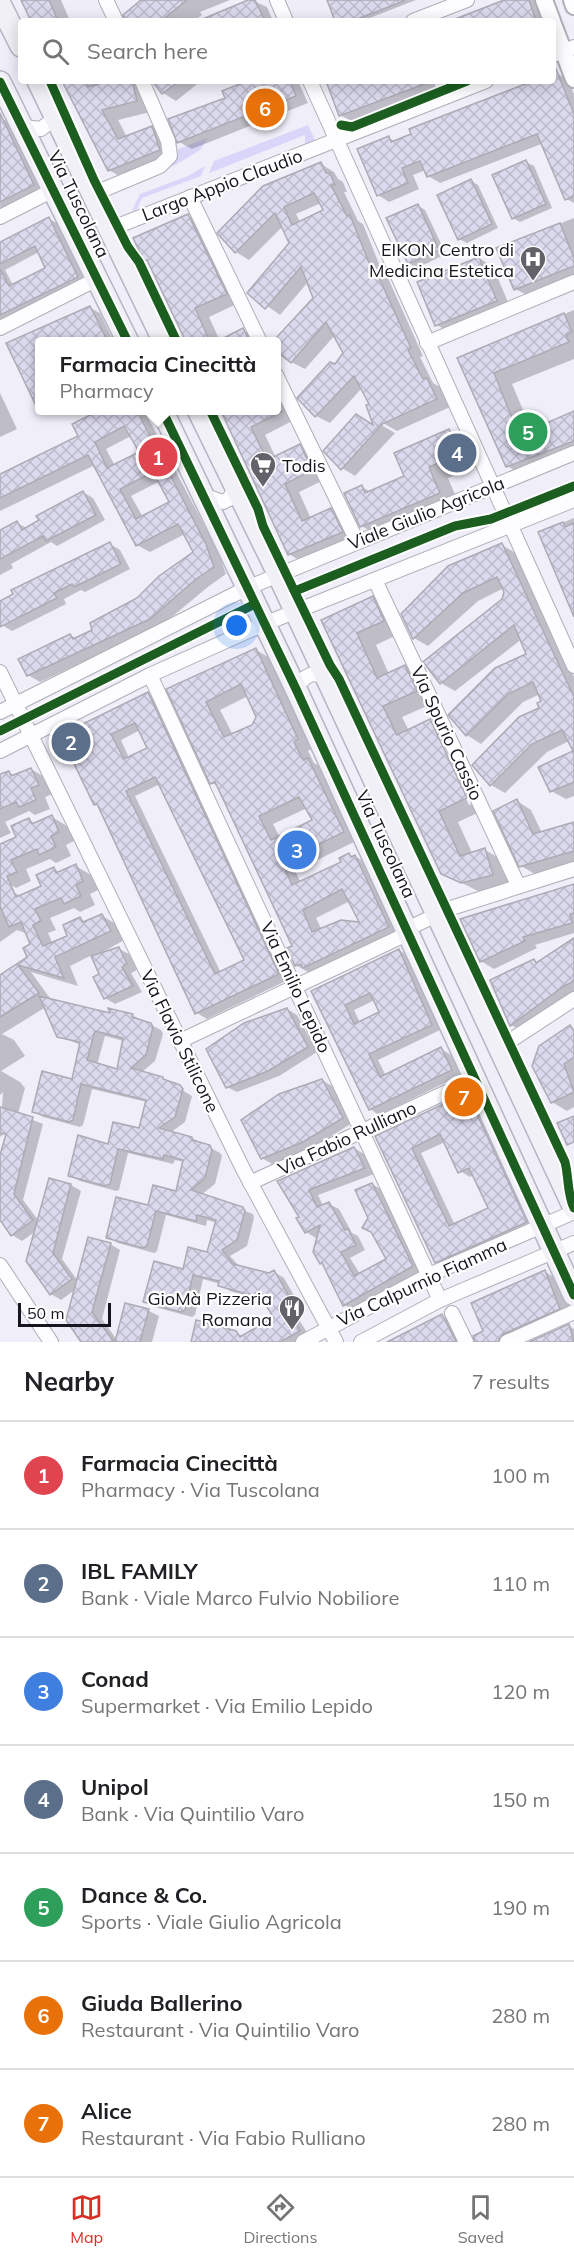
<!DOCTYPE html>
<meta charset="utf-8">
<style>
body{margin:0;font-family:Mulish,sans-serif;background:#f6f6f6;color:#202124}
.scale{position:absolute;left:18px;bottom:15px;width:93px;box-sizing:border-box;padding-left:6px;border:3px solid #17161e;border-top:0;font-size:16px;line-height:21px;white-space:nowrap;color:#17161e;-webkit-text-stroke:4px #fff;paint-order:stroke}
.you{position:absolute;left:237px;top:626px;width:21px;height:21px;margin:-15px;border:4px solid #fff;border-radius:50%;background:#1a73e8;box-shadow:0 0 0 9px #1a73e833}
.badge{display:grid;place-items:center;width:39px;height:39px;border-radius:50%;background:#d93025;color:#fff;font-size:20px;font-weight:700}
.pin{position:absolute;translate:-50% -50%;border:3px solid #fff;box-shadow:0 2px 6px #0006}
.popup{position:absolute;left:35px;top:337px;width:246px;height:78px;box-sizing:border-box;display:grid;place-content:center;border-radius:6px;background:#fff;filter:drop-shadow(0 2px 4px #0005);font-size:20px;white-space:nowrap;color:#757577}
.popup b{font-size:22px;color:#202124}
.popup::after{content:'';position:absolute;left:50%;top:100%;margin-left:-12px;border:12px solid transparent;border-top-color:#fff}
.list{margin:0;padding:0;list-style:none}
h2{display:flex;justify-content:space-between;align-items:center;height:78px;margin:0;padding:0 24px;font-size:26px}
h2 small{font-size:20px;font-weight:400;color:#757577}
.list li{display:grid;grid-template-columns:39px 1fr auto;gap:18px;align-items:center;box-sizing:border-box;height:108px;padding:0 24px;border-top:2px solid #e0e0e0}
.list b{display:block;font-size:22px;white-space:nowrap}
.list p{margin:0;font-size:20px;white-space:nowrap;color:#757577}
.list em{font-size:20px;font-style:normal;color:#757577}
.icon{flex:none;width:33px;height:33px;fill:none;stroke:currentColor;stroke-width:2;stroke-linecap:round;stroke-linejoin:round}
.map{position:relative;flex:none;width:574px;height:1342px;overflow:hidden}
.search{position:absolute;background:#fff;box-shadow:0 3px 15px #0003;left:18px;right:18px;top:18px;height:66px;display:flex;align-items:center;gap:15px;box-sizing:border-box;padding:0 21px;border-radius:6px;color:#757577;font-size:22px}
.sheet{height:834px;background:#fff}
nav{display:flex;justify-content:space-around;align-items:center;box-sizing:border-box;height:84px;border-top:2px solid #e0e0e0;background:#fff;font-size:16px;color:#757577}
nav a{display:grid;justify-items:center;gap:3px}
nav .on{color:#d93025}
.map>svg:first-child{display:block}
</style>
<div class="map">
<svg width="574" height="1342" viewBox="0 0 574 1342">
<defs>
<pattern id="building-cross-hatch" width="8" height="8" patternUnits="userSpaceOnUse" patternTransform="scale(1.5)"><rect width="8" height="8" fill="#dbd9ed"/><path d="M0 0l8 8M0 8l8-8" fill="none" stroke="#bbbacb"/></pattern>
</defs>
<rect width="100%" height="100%" fill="#efeef9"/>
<g fill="#dad6fa">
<polygon points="308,125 316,142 305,146 305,135 209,173 214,161"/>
<polygon points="208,138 200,150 172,167 178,149"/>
<polygon points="205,166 201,176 142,198 137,209 132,211 140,194 188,176"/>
</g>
<g fill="#0003" fill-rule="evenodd">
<polygon points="23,0 61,0 70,21 34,21"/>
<polygon points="144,0 230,0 200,12 202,15 194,21 126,21"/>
<polygon points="252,0 267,7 273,21 215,21"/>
<polygon points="329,0 416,0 362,21 335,21 337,20"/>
<polygon points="509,0 536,0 549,21 451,21"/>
<polygon points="557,73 568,80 574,94 574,203 567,199 544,143 440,183 428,176 426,170 413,175 419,189 389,202 378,195 389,138 396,142 536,81 553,81 553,75"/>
<polygon points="64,81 97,81 99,85 114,81 138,81 154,111 118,120 127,137 151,127 169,137 176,159 126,180 109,170"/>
<polygon points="154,81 201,81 176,101 163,93"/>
<polygon points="251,81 298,81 308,103 192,149 179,142"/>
<polygon points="327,81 434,81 436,89 351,121 340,115"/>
<polygon points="1,118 16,127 48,194 0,217"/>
<polygon points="526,162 534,166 552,208 520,222 513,218"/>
<path d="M321,164L334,172L338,179L343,182L347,192H344L358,221L363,224L384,276L388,278L423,356L420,357L433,383L440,387L450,407L397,431L383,423V426L395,433L355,476L342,468L376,428L371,404L362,388L330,423L316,416L299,398L335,366L344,353L335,335L305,369L291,362L275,342L315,299L308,282L280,315L249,293L291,244L283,226L249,260L236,252L219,233ZM321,203L325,211L300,222L296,214Z"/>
<polygon points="471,181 478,185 498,228 467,243 459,239"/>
<polygon points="417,205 425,210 446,254 417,268 409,263"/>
<polygon points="188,216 203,224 241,302 209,317 220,341 243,330 260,342 188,342 151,264 145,260"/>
<polygon points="574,218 574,277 527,295 515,289 498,248"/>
<path d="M49,219L57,223L85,281L0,323V243ZM39,252L47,269L13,285L5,270Z"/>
<polygon points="479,258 493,267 511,309 451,333 437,325"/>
<polygon points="90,308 100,313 114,342 39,342 39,408 8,344"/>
<polygon points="574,310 574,359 512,384 532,431 574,413 574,459 527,478 507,466 459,359"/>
<polygon points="276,391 296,419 265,435 276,458 300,448 315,456 326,479 299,492 311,519 331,510 346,518 356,540 304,563 289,554 221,410 276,410"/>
<polygon points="0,393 17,429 0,437"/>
<polygon points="42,410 59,410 50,415"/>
<path d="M101,410H144L218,552L226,574L209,586L162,625L40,682L28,675L70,635L77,639L94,631L138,600L195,553L185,534L150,552L137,545L95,465L0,511V476L80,436L74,425ZM131,436L141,453L115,466L106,449ZM160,481L171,502L143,517L131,496Z"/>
<polygon points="449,430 469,442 479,465 448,478 459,504 381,538 362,526 346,494 362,487 371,492 406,477"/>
<polygon points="83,492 93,498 105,520 57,546 51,542 11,564 13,568 0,575 0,532 17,523 27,528"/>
<polygon points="574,518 574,613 540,532"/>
<polygon points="110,544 120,550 130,569 85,592 81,590 64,599 66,604 12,631 2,625 0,603"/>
<polygon points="502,545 517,554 574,677 574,796 566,799 551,791 540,768 574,750 569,741 547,752 505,793 491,785 474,766 541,709 543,701 540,694 523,702 481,744 467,735 450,715 528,654 523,638 455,691 441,683 504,600 504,588 478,601 428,646 414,638"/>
<path d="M373,598L392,609L403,632L376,645L389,674L405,667L425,679L436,702L402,717L409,731L430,721L450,732L486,809L458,822L472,853L485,850L504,861L512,886L482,893L442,873L323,620ZM436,735H440L472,804L469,805Z"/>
<path d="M256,650L270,658L312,748L308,751L314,763L323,768L358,840L295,871L301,883L343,863L349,855L355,856L369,865L403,935L311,974L296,965L294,946L219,787L212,783L168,690ZM248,696L258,717L253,726L233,735L220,710ZM307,808L314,821L280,838L273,824ZM350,901L362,924L322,930L316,918Z"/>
<path d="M148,694L158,699L288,980L207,1019L197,1013L101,808L95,804L62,736ZM140,730L149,748L129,758L121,740ZM160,784L246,961L221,973L135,796Z"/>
<polygon points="31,769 46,778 53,794 45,797 50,809 35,815 29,811 5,822 11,833 0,838 0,776 9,772 15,776"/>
<polygon points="517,801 531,810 542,833 574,824 574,863 535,874 521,866"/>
<polygon points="52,817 67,826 74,841 66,845 71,856 56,863 50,859 26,869 31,881 16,888 8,883 0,885 0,846 18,838 29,820 36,824"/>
<path d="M76,866L91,875L98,890L90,894L95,905L80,912L74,908L50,918L56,930L48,933L53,944L69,937L80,919L86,922L102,916L118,925L126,939L94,957L119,949L129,954L137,970L131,973L142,992L115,1004L105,998L101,974L92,955L70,966L78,986L31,972L52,1001L113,1015H132L161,1030L163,1034L155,1061L142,1072L162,1078L192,1096L185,1122L170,1133L192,1138L220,1153L222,1156L215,1184L201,1195L253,1214L254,1218L247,1246L230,1256L240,1267L269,1275L274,1272L284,1278L304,1313L298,1318L309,1336L299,1342H192L197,1322L244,1336L275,1318L265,1301L230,1291L220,1284L203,1279L195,1315L192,1317L155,1307L145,1301L208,1254L217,1223L207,1220L206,1226L166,1215L157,1251L154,1253L118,1243L108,1237L149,1207L177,1193L184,1162L175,1160L173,1164L128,1153L119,1190L116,1191L80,1181L70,1176L109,1145L140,1130L147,1102L92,1089L83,1125L80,1127L43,1117L33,1111L73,1081L81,1045L58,1036L46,1007L2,1034L14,1040L25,1056L1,1071L20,1082L25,1088L18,1114L43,1124L23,1200L39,1221L71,1185L81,1191L62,1259L78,1281L110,1244L120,1250L102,1319L117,1340L126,1305L149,1311L159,1316L152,1342H82L68,1320L76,1289L61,1300L51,1294L36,1231L22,1241L12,1235L0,1218V1159L8,1131L0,1137L3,1092L0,1095V977L29,958L32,945L28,934L17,930L0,942V898L13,892L21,896L43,887L54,869L60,872ZM105,1036L124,1041L118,1070L97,1065Z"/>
<polygon points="574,886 574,933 535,945 537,948 494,969 481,961"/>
<polygon points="574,940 574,995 524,1032 511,1025 534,961 538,963"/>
<path d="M399,950L408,956L440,1030L378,1060L386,1076L441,1049L451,1055L461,1075L379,1115L370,1109L313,992ZM375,1000L381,1013L360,1023L354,1010Z"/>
<polygon points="287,1009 297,1015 317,1052 279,1076 237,1092 227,1087"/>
<polygon points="570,1027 574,1029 574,1107 567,1111 552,1102"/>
<polygon points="322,1080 332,1086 352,1123 314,1147 272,1164 262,1158"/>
<path d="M467,1095L476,1100L536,1228L446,1267L436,1262L377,1136ZM445,1142L460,1171L470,1177L474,1175L490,1209L455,1225L421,1153Z"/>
<polygon points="354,1148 364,1154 374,1174 318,1195 323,1206 329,1204 339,1209 352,1233 358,1236 365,1250 350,1258 360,1274 388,1260 373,1233 370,1218 372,1184 382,1190 422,1272 354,1310 344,1305 324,1265 321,1263 319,1236 316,1238 306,1232 301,1217 279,1182"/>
<polygon points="545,1272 558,1279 572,1316 515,1342 476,1342 475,1337 485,1332"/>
<polygon points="442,1316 455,1323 464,1342 390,1342"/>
<polygon points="569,1326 574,1329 574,1342 533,1342"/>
</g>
<g fill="url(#building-cross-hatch)" stroke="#acabb4" stroke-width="1.5" fill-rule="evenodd">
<polygon points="21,0 49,0 58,21 31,21"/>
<polygon points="141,0 187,0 161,21 125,21 123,15"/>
<polygon points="248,0 255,0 265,21 198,21"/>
<polygon points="327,0 404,0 404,1 352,21 335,21"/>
<polygon points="504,0 529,0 536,21 450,21"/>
<polygon points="554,64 574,114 574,196 565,200 537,134 427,177 420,161 402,168 408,183 377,196 357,149 389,136 391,142 411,134 409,129 533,81 553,81"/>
<polygon points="62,81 85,81 88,87 109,81 132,81 137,101 102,110 118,139 152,126 160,150 108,171"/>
<polygon points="152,81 179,81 162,94"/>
<polygon points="247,81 290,81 296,96 177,143 168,119 225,98 222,91"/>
<polygon points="326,81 430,81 430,82 339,116"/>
<polygon points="0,113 34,185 0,202"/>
<polygon points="526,160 546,204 512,219 492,175"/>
<path d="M321,162L326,173H330L335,185H331L347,216L350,215L372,270L375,269L411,348L408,350L423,379L427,378L437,399L382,424L341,470L323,451L356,414L373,425L366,405L369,404L354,376L315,417L297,398L330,362L335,364L343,353L326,322L291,363L276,351V338L313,298L301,267L265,309L247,293L289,243L275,213L235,253L217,233L263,186ZM314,193L323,210L292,225L284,207Z"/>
<polygon points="471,179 492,224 458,240 437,195"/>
<polygon points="418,204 439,250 408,264 386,218"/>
<polygon points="188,214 227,294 195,308 210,342 186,342 147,260 144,261 133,238"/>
<polygon points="49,217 78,277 0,315 0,269 9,286 45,268 35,246 0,264 0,242"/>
<polygon points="560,223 574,258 574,266 514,290 496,248"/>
<polygon points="479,257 497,301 435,326 417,282"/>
<polygon points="90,306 108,342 39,342 39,412 6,343"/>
<polygon points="564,313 572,332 566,335 569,342 494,373 519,435 574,411 574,441 506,467 457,358"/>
<polygon points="243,328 250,342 216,342"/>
<path d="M98,411H137L206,544L214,567L196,579L150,619L27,676L18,659L70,634L73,639L92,630L90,623L137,598L159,576L193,552L178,524L136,546L88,455L0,498V474L78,436L72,424ZM124,426L139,452L107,468L95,442ZM153,472L169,502L136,519L120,489Z"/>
<polygon points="221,411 283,411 251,427 267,460 300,444 312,470 285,484 302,521 331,508 343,532 288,555"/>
<polygon points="449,429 460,454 429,467 440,493 360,527 344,493 362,485 365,493 404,476 394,453"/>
<polygon points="83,491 96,515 46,541 43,536 0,559 0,530 17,521 22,530 39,520 36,516"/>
<polygon points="563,522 565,527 574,523 574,617 538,532"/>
<polygon points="110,542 121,564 74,587 72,584 54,593 57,598 0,627 0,601 13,594 11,590"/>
<polygon points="502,543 574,697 574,782 550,792 538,767 573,751 562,730 532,744 490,786 472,765 519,717 539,708 537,703 541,701 533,682 508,694 466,736 448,715 495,668 526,654 514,625 440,684 423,662 502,599 504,592 497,577 463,593 413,639 401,614 448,566"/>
<polygon points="373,596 384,621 357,633 377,678 405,665 417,691 383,706 397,735 430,719 467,798 439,811 460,856 485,848 493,875 461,883 441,874 321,620"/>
<path d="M256,648L298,739L294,742L303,760L308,758L344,832L282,862L292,885L341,862L339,858L349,853L351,857L355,855L389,927L303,968L301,964L295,966L287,948L292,946L215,782L210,784L166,689ZM241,684L256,717L252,725L224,737L206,702ZM299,797L312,820L271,840L259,816ZM342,889L359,922L341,920L312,932L303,910Z"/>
<path d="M148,692L279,974L195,1014L97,804L94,805L60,735ZM135,723L147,748L124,759L111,734ZM155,777L244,960L215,974L126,791Z"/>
<polygon points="31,768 39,785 31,788 36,800 19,807 16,802 0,809 0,774 9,771 11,776"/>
<polygon points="517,799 533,834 574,822 574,851 519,867 493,811"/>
<polygon points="52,815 59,832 51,836 56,847 39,855 37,849 11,860 17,872 7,876 16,897 41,886 36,875 54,867 56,873 76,864 83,881 76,885 81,896 64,904 61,898 35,909 41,921 33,925 43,946 67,936 63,925 80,917 83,922 102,914 111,931 55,957 64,978 18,965 39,993 0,1017 0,975 27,957 23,948 30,944 21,922 9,927 0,906 0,844 16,837 11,826 29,818 32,824"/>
<polygon points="574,884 574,913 570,914 572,923 523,937 525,941 480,962 460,919"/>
<polygon points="574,938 574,981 564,986 510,1026 490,980 534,959 536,963"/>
<polygon points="119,947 127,964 122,967 133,986 104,999 93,977 99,974 91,956"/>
<path d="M399,949L432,1025L369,1054L380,1077L441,1047L452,1070L369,1110L311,991ZM370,993L379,1012L354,1024L345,1005Z"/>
<path d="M39,996L110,1013L108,1008L133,1014L132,1017L151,1023L153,1027L146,1055L131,1068L163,1077V1079L180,1085L183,1089L175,1117L159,1128L192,1137V1140L210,1145L212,1150L205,1178L191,1190L243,1207L245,1211L237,1240L222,1250L233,1264L269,1273L274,1270L295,1307L289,1312L300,1331L280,1342H191L196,1320L236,1331L240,1337L273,1317L262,1298L218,1286L219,1281L193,1275L185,1310L181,1312L143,1302L154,1261L183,1269L188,1247L207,1252L216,1220L197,1215L196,1221L156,1211L147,1246L143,1248L106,1238L116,1197L148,1205L153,1185L176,1191L183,1160L164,1155L163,1159L118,1149L110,1184L105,1186L68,1176L78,1135L108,1144L113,1122L139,1128L146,1100L81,1084L73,1120L69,1122L32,1112L42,1071L72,1079L80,1042L57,1037ZM95,1031L123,1038L117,1069L87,1060Z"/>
<polygon points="287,1008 308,1047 268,1071 226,1088 206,1049 244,1023"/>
<polygon points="570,1025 574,1031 574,1057 564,1064 574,1092 551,1103 532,1066 539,1046"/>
<polygon points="322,1079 343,1118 303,1142 261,1159 241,1120 279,1094"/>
<path d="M467,1093L527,1222L435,1263L375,1136ZM440,1134L458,1173L469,1168L488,1208L449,1226L412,1148Z"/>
<polygon points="0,1107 33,1117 14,1194 33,1220 11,1236 0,1220 0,1155 6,1134 0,1133"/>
<polygon points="574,1116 574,1142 567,1145 557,1123"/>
<polygon points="354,1147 365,1168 309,1190 317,1207 329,1202 345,1230 348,1229 356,1245 341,1252 354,1276 386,1259 371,1232 362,1228 368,1218 355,1190 372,1183 413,1266 343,1306 322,1263 320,1264 313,1252 320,1225 305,1233 296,1218 299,1217 277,1181"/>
<polygon points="49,1178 71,1184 53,1253 72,1279 50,1295 26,1261"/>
<polygon points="88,1237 111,1243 92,1312 114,1342 81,1342 66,1320"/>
<polygon points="545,1270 560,1309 503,1334 498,1342 475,1342 473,1336 483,1331 471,1303"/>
<polygon points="125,1303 149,1309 140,1342 115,1342"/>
<polygon points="442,1314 456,1342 387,1342"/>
<polygon points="569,1324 574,1342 529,1342"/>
</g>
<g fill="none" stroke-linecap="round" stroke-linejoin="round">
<g stroke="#b0afb8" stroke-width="16">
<g id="minor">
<polyline points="106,0 116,21"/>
<polyline points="277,0 286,21"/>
<polyline points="413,21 467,0"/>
<polyline points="553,55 574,47"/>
<polyline points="310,81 574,666"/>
<polyline points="23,127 41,129 56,117"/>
<polyline points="93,194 160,166 170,156 168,141 142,81"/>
<polyline points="190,197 260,342"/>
<polyline points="0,217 53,190"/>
<polyline points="110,229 486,81"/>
<polyline points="0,328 97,279"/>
<polyline points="427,343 574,282"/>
<polyline points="276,375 357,541"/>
<polyline points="203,495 223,502 229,499 235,488"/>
<polyline points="375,580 518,885"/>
<polyline points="0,672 243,1169 336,1342"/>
<polyline points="150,675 440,1300"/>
<path d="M296,689C303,677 313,669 325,678"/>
<polyline points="0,712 247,588 574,453"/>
<polyline points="0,751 150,675 264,624 574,500"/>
<polyline points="407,929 451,908 574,869"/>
<polyline points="180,1041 409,933"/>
<polyline points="499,1048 574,999"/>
<polyline points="250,1183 477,1078"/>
<polyline points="0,1265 51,1342"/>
<polyline points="452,1313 466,1342"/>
<polyline points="303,1342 429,1275 574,1212"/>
<polyline points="361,1342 440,1300 574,1243"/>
<polyline points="507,1342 574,1312"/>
</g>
</g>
<g stroke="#b0afb8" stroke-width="20">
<g id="tertiary">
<polyline points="544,0 552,21"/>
<polyline points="572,0 574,6"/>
<polyline points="553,24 574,79"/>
</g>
</g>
<g stroke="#b6b4c4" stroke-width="24">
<g id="primary">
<polyline points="0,4 21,46"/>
<polyline points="38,81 164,342"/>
<polyline points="0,82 128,342"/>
<polyline points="162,410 296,689 574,1295"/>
<polyline points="198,410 271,559 574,1208"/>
</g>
</g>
<use href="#minor" stroke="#fdfcfe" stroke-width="14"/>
<use href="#tertiary" stroke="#fdfcfe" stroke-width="16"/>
<use href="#primary" stroke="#f1f0f6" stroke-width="21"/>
<g stroke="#fff" stroke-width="13">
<g id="cycleway">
<polyline points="50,81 94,180 128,247 139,262 177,342"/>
<polyline points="0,82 128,342"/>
<polyline points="341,125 352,127 467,81"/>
<polyline points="162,410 296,689 574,1295"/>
<path d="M210,410L258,509L263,526L330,665L339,679L565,1162C569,1178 567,1194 574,1208"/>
<polyline points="295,591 455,526 491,519 574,486"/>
<polyline points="0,731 255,604"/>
</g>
</g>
<use href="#cycleway" stroke="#1b5e20" stroke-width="9"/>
</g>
<defs>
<g id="hospital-pin" transform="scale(1.35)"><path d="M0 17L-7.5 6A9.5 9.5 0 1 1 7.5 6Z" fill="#63626b" stroke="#fff"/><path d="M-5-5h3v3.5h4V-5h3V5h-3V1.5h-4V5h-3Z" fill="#fff"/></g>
<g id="supermarket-pin" transform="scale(1.35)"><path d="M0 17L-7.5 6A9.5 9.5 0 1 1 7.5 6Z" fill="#63626b" stroke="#fff"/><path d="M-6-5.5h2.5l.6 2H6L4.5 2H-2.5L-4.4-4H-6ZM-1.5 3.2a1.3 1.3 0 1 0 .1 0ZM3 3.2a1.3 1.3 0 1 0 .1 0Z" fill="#fff"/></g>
<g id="restaurant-pin" transform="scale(1.35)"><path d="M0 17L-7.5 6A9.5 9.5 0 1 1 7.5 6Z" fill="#63626b" stroke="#fff"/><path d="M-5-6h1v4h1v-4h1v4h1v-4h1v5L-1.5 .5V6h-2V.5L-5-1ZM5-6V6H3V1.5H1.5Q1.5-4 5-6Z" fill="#fff"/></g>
</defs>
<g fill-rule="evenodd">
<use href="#hospital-pin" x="533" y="259"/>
<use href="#supermarket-pin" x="263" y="465"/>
<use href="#restaurant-pin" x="292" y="1308"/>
</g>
<g text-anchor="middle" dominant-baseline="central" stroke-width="4.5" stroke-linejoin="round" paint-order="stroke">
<g font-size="18" fill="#17161e" stroke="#fff">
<text transform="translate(222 185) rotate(-21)">Largo Appio Claudio</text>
<text transform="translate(79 204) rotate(64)">Via Tuscolana</text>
<text transform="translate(426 513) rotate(-22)">Viale Giulio Agricola</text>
<text transform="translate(447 733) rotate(65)">Via Spurio Cassio</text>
<text transform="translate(386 844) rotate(65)">Via Tuscolana</text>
<text transform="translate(296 987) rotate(65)">Via Emilio Lepido</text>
<text transform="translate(180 1041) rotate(64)">Via Flavio Stilicone</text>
<text transform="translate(347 1138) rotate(-25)">Via Fabio Rulliano</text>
<text transform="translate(422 1282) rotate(-25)">Via Calpurnio Fiamma</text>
</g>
<g font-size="18" fill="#17161e" stroke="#fff" text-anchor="end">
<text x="514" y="249">EIKON Centro di<tspan x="514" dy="21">Medicina Estetica</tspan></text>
<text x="282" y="465" text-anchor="start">Todis</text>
<text x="272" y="1298">GioMà Pizzeria<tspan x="272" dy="21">Romana</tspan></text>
</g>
</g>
</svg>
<div class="scale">50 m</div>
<div class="you"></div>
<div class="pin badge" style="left:158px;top:457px;background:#e0444e">1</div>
<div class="popup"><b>Farmacia Cinecittà</b>Pharmacy</div>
<div class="pin badge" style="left:71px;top:742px;background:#5c6f8a">2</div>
<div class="pin badge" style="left:297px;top:850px;background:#3f7fe0">3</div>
<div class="pin badge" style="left:457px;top:453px;background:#5c6f8a">4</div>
<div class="pin badge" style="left:528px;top:432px;background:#2e9e5b">5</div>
<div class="pin badge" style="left:265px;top:108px;background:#e8710a">6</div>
<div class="pin badge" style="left:464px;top:1097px;background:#e8710a">7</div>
<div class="search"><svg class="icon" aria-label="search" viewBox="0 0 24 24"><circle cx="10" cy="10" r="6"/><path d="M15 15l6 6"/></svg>Search here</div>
</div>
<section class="sheet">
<h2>Nearby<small>7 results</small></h2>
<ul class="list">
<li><span class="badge" style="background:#e0444e">1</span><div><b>Farmacia Cinecittà</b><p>Pharmacy · Via Tuscolana</p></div><em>100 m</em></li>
<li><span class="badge" style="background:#5c6f8a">2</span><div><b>IBL FAMILY</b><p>Bank · Viale Marco Fulvio Nobiliore</p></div><em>110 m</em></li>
<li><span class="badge" style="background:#3f7fe0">3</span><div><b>Conad</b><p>Supermarket · Via Emilio Lepido</p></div><em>120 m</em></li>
<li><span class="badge" style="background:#5c6f8a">4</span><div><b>Unipol</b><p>Bank · Via Quintilio Varo</p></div><em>150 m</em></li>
<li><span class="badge" style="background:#2e9e5b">5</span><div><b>Dance &amp; Co.</b><p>Sports · Viale Giulio Agricola</p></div><em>190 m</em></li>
<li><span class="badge" style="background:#e8710a">6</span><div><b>Giuda Ballerino</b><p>Restaurant · Via Quintilio Varo</p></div><em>280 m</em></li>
<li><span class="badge" style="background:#e8710a">7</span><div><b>Alice</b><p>Restaurant · Via Fabio Rulliano</p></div><em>280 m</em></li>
</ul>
</section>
<nav>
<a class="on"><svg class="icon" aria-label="map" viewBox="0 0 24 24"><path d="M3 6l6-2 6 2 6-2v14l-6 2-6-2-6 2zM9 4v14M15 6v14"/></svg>Map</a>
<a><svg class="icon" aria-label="directions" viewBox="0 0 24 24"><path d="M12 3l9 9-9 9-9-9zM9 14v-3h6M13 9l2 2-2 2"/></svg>Directions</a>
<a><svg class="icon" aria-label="saved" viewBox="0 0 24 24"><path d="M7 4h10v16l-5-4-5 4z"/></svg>Saved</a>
</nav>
